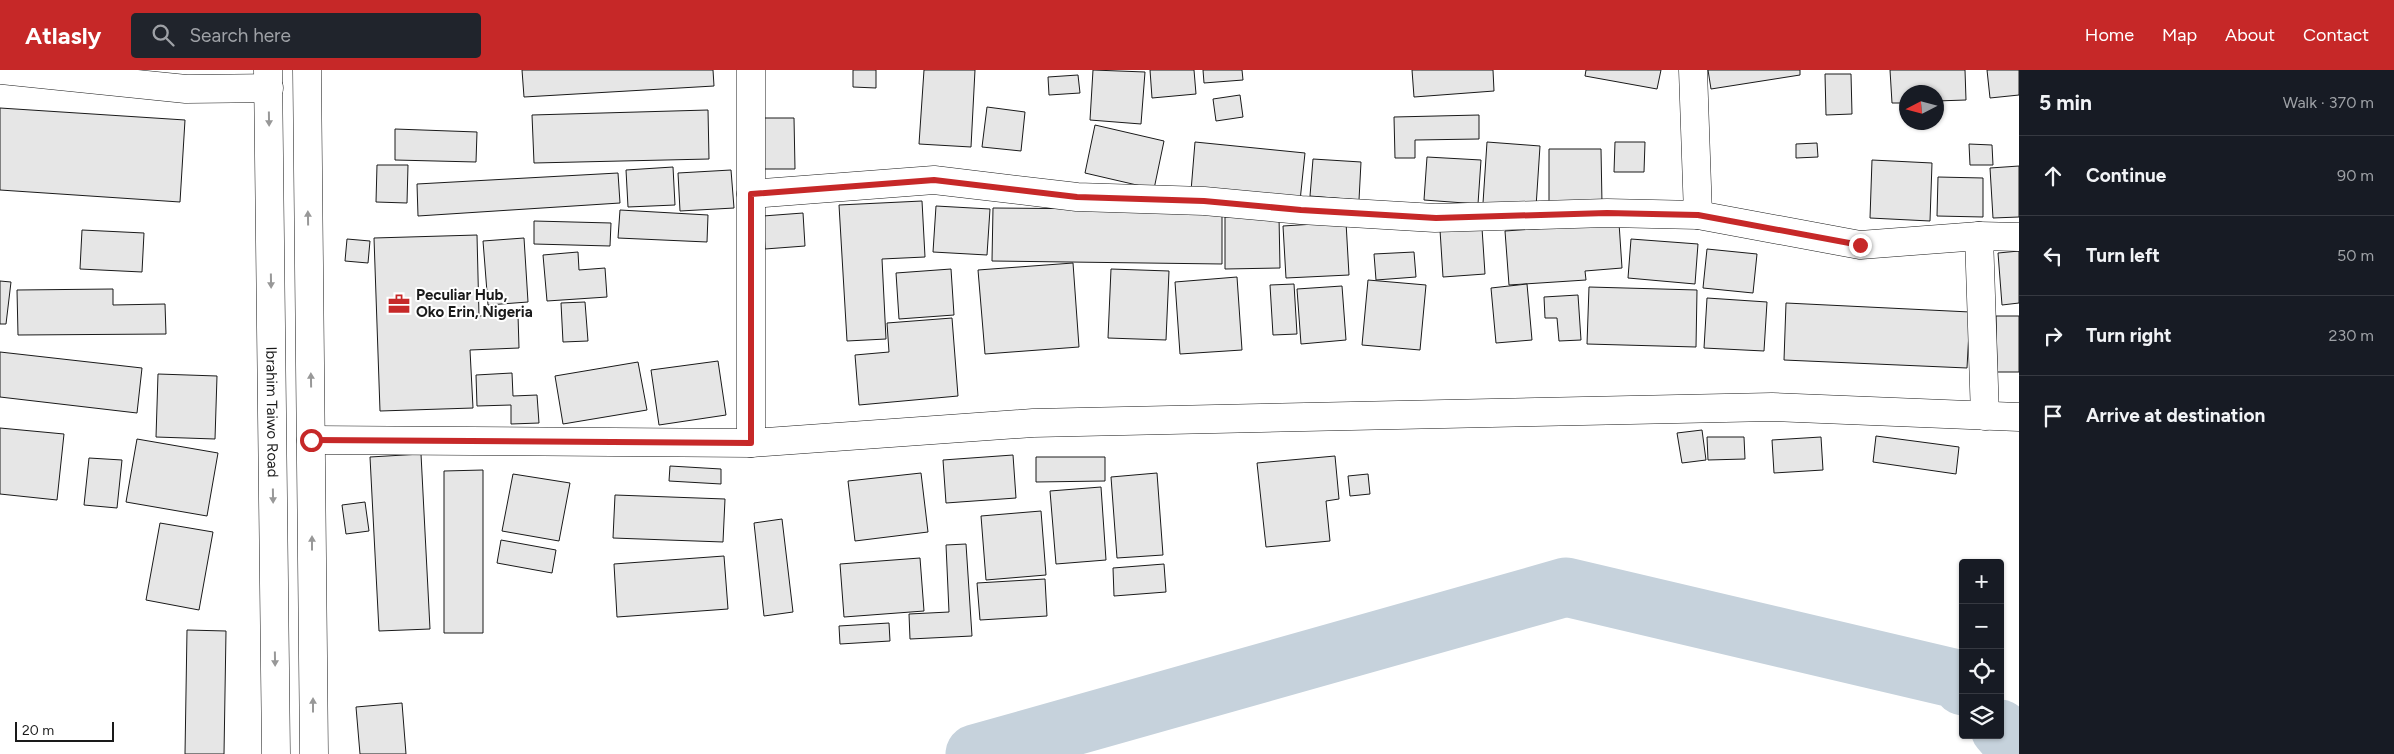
<!DOCTYPE html>
<meta charset="utf-8">
<style>
body{margin:0;font-family:Figtree,sans-serif;background:#20242c;color:#f1f3f6}
.controls{position:absolute;right:15px;bottom:15px;display:grid;overflow:hidden;border-radius:5px;box-shadow:0 1px 4px #0004}
.controls button{width:45px;height:45px;display:grid;place-items:center;padding:0;border:0;border-bottom:1px solid #363941;background:#171b24;color:#f1f3f6;font:25px sans-serif}
.compass{position:absolute;left:1899px;top:15px;width:45px;height:45px;border-radius:50%;background:#171b24;box-shadow:0 1px 4px #0004;rotate:264deg}
.scale{position:absolute;left:15px;bottom:12px;width:99px;box-sizing:border-box;padding-left:5px;border:2px solid #1a1a1a;border-top:0;font-size:14px;line-height:18px;white-space:nowrap;color:#1a1a1a;-webkit-text-stroke:4px #fff;paint-order:stroke}
.stop{position:absolute;width:15px;height:15px;margin:-11px;border:4px solid #c62828;border-radius:50%;background:#fff}
.stop.end{background:#c62828;border-color:#fff;box-shadow:0 1px 5px #0008}
.list{margin:0;padding:0;list-style:none}
h2{display:flex;justify-content:space-between;align-items:center;height:65px;margin:0;padding:0 20px;font-size:21px}
h2 small{font-size:16px;font-weight:400;color:#9ea1a6}
.list li{display:grid;grid-template-columns:32px 1fr auto;gap:15px;align-items:center;box-sizing:border-box;height:80px;padding:0 20px;border-top:1px solid #363941}
.list b{display:block;font-size:19px;white-space:nowrap}
.list em{font-size:16px;font-style:normal;color:#9ea1a6}
.icon{flex:none;width:28px;height:28px;fill:none;stroke:currentColor;stroke-width:2;stroke-linecap:round;stroke-linejoin:round}
.map{position:relative;flex:none;width:2019px;height:684px;overflow:hidden}
header{display:flex;align-items:center;gap:30px;box-sizing:border-box;height:70px;padding:0 25px;background:#c62828;color:#fff}
header strong{font-size:24px}
nav{display:flex;gap:28px;margin-inline-start:auto;font-size:18px}
.search{width:350px;height:45px;background:#20242c;display:flex;align-items:center;gap:12px;box-sizing:border-box;padding:0 18px;border-radius:5px;color:#9ea1a6;font-size:19px}
main{display:flex}
aside{flex:1;background:#171b24}
.map>svg:first-child{display:block}
</style>
<header>
<strong>Atlasly</strong>
<div class="search"><svg class="icon" aria-label="search" viewBox="0 0 24 24"><circle cx="10" cy="10" r="6"/><path d="M15 15l6 6"/></svg>Search here</div>
<nav><a>Home</a><a>Map</a><a>About</a><a>Contact</a></nav>
</header>
<main>
<div class="map">
<svg width="2019" height="684" viewBox="0 0 2019 684">
<rect width="100%" height="100%" fill="#fff"/>
<g fill="none" stroke-linecap="round" stroke-linejoin="round">
<g stroke="#c6d2dc" stroke-width="59">
<polyline points="2000,659 2019,681"/>
<polyline points="975,684 1566,517 1957,609 1963,616"/>
</g>
</g>
<g fill="#e6e6e6" stroke="#1a1a1a">
<polygon points="522,0 713,0 714,16 524,27"/>
<polygon points="853,0 876,0 876,18 853,17"/>
<polygon points="924,0 975,0 971,77 919,74"/>
<polygon points="1093,0 1145,2 1141,54 1090,50"/>
<polygon points="1150,0 1194,0 1196,24 1152,28"/>
<polygon points="1203,0 1242,0 1243,10 1204,13"/>
<polygon points="1412,0 1493,0 1494,21 1414,27"/>
<polygon points="1586,0 1661,0 1657,19 1585,6"/>
<polygon points="1708,0 1800,0 1800,5 1711,19"/>
<polygon points="1890,0 1965,0 1966,30 1936,31 1936,22 1906,22 1906,33 1892,33"/>
<polygon points="1987,0 2019,0 2019,25 1990,28"/>
<polygon points="1825,4 1851,4 1852,44 1826,45"/>
<polygon points="1078,5 1080,23 1049,25 1048,7"/>
<polygon points="1240,25 1243,47 1216,51 1213,29"/>
<polygon points="987,37 1025,42 1021,81 982,77"/>
<polygon points="0,38 185,50 180,132 0,120"/>
<polygon points="708,40 709,89 534,93 532,45"/>
<polygon points="1479,45 1479,69 1415,70 1415,88 1395,88 1394,47"/>
<polygon points="764,48 794,48 795,99 764,99"/>
<polygon points="1095,55 1164,71 1154,119 1085,103"/>
<polygon points="395,59 477,62 476,92 395,90"/>
<polygon points="1195,72 1305,83 1300,131 1191,121"/>
<polygon points="1487,72 1540,76 1536,137 1483,133"/>
<polygon points="1615,72 1645,72 1644,102 1614,102"/>
<polygon points="1817,73 1818,87 1796,88 1796,74"/>
<polygon points="1969,74 1992,75 1993,95 1970,95"/>
<polygon points="1549,79 1601,79 1602,134 1549,135"/>
<polygon points="1427,87 1481,90 1478,134 1424,130"/>
<polygon points="1313,89 1361,92 1359,130 1310,126"/>
<polygon points="1872,90 1932,93 1930,151 1870,148"/>
<polygon points="377,95 408,95 407,133 376,132"/>
<polygon points="2019,96 2019,147 1993,148 1990,98"/>
<polygon points="673,97 675,135 628,137 626,100"/>
<polygon points="731,100 734,138 680,141 678,103"/>
<polygon points="618,103 620,133 418,146 417,114"/>
<polygon points="1938,107 1983,108 1983,147 1937,146"/>
<polygon points="922,131 925,187 882,189 886,269 847,271 839,135"/>
<polygon points="936,136 990,139 987,185 933,182"/>
<polygon points="993,138 1222,140 1222,194 992,191"/>
<polygon points="620,140 708,145 707,172 618,168"/>
<polygon points="803,143 805,176 765,179 763,146"/>
<polygon points="1279,146 1280,198 1225,199 1225,147"/>
<polygon points="534,151 611,153 610,176 534,174"/>
<polygon points="1346,152 1349,205 1286,208 1283,156"/>
<polygon points="1619,153 1622,198 1585,201 1586,210 1509,215 1505,161"/>
<polygon points="1482,158 1485,204 1443,207 1440,160"/>
<polygon points="82,160 144,163 142,202 80,199"/>
<polygon points="477,165 479,246 518,245 519,278 470,280 473,338 380,341 374,168"/>
<polygon points="524,168 528,232 488,235 483,171"/>
<polygon points="347,169 370,171 368,193 345,191"/>
<polygon points="1631,169 1698,174 1695,214 1628,208"/>
<polygon points="1707,179 1757,184 1753,223 1703,218"/>
<polygon points="2019,181 2019,233 2002,235 1998,183"/>
<polygon points="578,182 579,200 605,198 607,227 547,231 543,185"/>
<polygon points="1414,182 1416,207 1376,210 1374,184"/>
<polygon points="1073,193 1079,277 985,284 978,200"/>
<polygon points="951,199 954,245 899,249 896,203"/>
<polygon points="1111,199 1169,201 1166,270 1108,268"/>
<polygon points="1237,207 1242,280 1180,284 1175,212"/>
<polygon points="1368,210 1426,215 1420,280 1362,275"/>
<polygon points="0,211 11,212 6,254 0,254"/>
<polygon points="1294,214 1297,264 1273,265 1270,215"/>
<polygon points="1527,214 1532,270 1496,273 1491,218"/>
<polygon points="1342,216 1346,270 1301,274 1297,219"/>
<polygon points="1589,217 1697,220 1696,277 1587,274"/>
<polygon points="113,219 113,235 165,234 166,264 18,265 17,220"/>
<polygon points="1578,225 1581,270 1559,271 1557,248 1545,248 1544,227"/>
<polygon points="1707,228 1767,232 1764,281 1704,278"/>
<polygon points="585,232 588,271 563,272 561,233"/>
<polygon points="1786,233 1970,242 1967,298 1784,290"/>
<polygon points="1996,246 2019,246 2019,302 1997,302"/>
<polygon points="952,248 958,326 859,335 855,285 889,282 887,253"/>
<polygon points="0,282 142,298 137,343 0,327"/>
<polygon points="718,291 726,345 659,355 651,300"/>
<polygon points="638,292 647,340 563,354 555,306"/>
<polygon points="512,303 513,326 537,325 539,353 511,354 511,335 477,336 476,305"/>
<polygon points="158,304 217,306 215,369 156,367"/>
<polygon points="0,358 64,364 57,430 0,424"/>
<polygon points="1702,360 1706,390 1682,393 1677,363"/>
<polygon points="1876,366 1959,377 1956,404 1873,392"/>
<polygon points="1707,367 1744,367 1745,389 1708,390"/>
<polygon points="1821,367 1823,400 1774,403 1772,370"/>
<polygon points="137,369 218,383 207,446 126,432"/>
<polygon points="421,384 430,559 379,561 370,387"/>
<polygon points="1013,385 1016,428 946,433 943,390"/>
<polygon points="1335,386 1339,429 1326,431 1330,471 1266,477 1257,393"/>
<polygon points="1036,387 1105,387 1105,411 1036,412"/>
<polygon points="89,388 122,390 117,438 84,435"/>
<polygon points="670,396 721,399 721,414 669,411"/>
<polygon points="483,400 483,563 444,563 444,401"/>
<polygon points="921,403 928,462 855,471 848,411"/>
<polygon points="1157,403 1163,485 1117,488 1111,407"/>
<polygon points="513,404 570,413 559,471 502,461"/>
<polygon points="1368,404 1370,424 1350,426 1348,406"/>
<polygon points="1101,417 1106,490 1056,494 1050,421"/>
<polygon points="615,425 725,429 723,472 613,468"/>
<polygon points="365,432 369,461 346,464 342,435"/>
<polygon points="1041,441 1046,505 986,510 981,446"/>
<polygon points="782,449 793,542 764,546 754,453"/>
<polygon points="160,453 213,462 199,540 146,530"/>
<polygon points="501,470 556,480 552,503 497,493"/>
<polygon points="966,474 972,566 910,569 909,544 949,542 946,475"/>
<polygon points="724,486 728,539 617,547 614,494"/>
<polygon points="920,488 924,541 844,547 840,494"/>
<polygon points="1164,494 1166,522 1114,526 1113,498"/>
<polygon points="1045,509 1047,546 980,550 977,513"/>
<polygon points="889,553 890,571 840,574 839,556"/>
<polygon points="187,560 226,561 224,684 185,684"/>
<polygon points="402,633 406,684 360,684 356,637"/>
</g>
<g fill="none" stroke-linecap="round" stroke-linejoin="round">
<g stroke="#1a1a1a" stroke-width="29">
<g id="street">
<polyline points="1,0 186,19 269,18"/>
<polyline points="1693,0 1698,145"/>
<polyline points="751,124 934,110 1077,127 1204,131 1301,140 1435,148 1607,143 1698,145 1860,175 1979,166 2019,167"/>
<polyline points="1979,166 1985,346"/>
<polyline points="311,370 751,373 1033,353 1772,337 2019,347"/>
<polyline points="751,373 751,0"/>
</g>
</g>
<g stroke="#1a1a1a" stroke-width="29">
<g id="highway">
<path id="s1" d="M268,0L276,684"/>
<polyline points="307,0 314,684"/>
</g>
</g>
<use href="#street" stroke="#fff" stroke-width="28"/>
<use href="#highway" stroke="#fff" stroke-width="28"/>
</g>
<defs><path id="oneway-solid" d="M-6-.8H1V-3.2L6.5 0L1 3.2V.8H-6Z" transform="scale(1.25)"/></defs>
<g fill="#989898">
<use href="#oneway-solid" transform="translate(269 49) rotate(89)"/>
<use href="#oneway-solid" transform="translate(308 148) rotate(-91)"/>
<use href="#oneway-solid" transform="translate(271 211) rotate(89)"/>
<use href="#oneway-solid" transform="translate(311 310) rotate(-91)"/>
<use href="#oneway-solid" transform="translate(273 426) rotate(89)"/>
<use href="#oneway-solid" transform="translate(312 473) rotate(-90)"/>
<use href="#oneway-solid" transform="translate(275 589) rotate(89)"/>
<use href="#oneway-solid" transform="translate(313 635) rotate(-90)"/>
</g>
<g fill="none" stroke-linecap="round" stroke-linejoin="round">
<polyline stroke="#c62828" stroke-width="6" points="311,370 751,373 751,124 934,110 1077,127 1204,131 1301,140 1436,148 1607,143 1698,145 1860,175"/>
</g>
<defs>
<g id="office-bare" transform="scale(1.725)"><path d="M-6-3h4V-5.5h4V-3h4V5H-6ZM-1-4.5V-3h2v-1.5ZM-6 0V1H6V0Z" fill="#c62828" stroke="#fff" stroke-width="2.5" paint-order="stroke"/></g>
</defs>
<g fill-rule="evenodd">
<use href="#office-bare" x="399" y="234"/>
</g>
<g text-anchor="middle" dominant-baseline="central" stroke-width="4" stroke-linejoin="round" paint-order="stroke">
<g font-size="15" font-weight="bold" fill="#1a1a1a" stroke="#fff" text-anchor="start">
<text x="416" y="225">Peculiar Hub,<tspan x="416" dy="17">Oko Erin, Nigeria</tspan></text>
</g>
<g font-size="15" fill="#1a1a1a" stroke="#fff">
<text stroke="none"><textPath href="#s1" startOffset="342">Ibrahim Taiwo Road</textPath></text>
</g>
</g>
</svg>
<div class="controls">
<button>+</button>
<button>−</button>
<button><svg class="icon" aria-label="locate" viewBox="0 0 24 24"><circle cx="12" cy="12" r="6"/><path d="M12 2v4M12 18v4M2 12h4M18 12h4"/></svg></button>
<button><svg class="icon" aria-label="layers" viewBox="0 0 24 24"><path d="M12 4l9 5-9 5-9-5zM3 14l9 5 9-5"/></svg></button>
</div>
<svg class="compass" viewBox="-18 -18 36 36"><path d="M0-13l5 13h-10z" fill="#e53935"/><path d="M0 13l5-13h-10z" fill="#9ea1a6"/></svg>
<div class="scale">20 m</div>
<div class="stop" style="left:311px;top:370px"></div>
<div class="stop end" style="left:1860px;top:175px"></div>
</div>
<aside>
<h2>5 min<small>Walk · 370 m</small></h2>
<ul class="list">
<li><svg class="icon" aria-label="ahead" viewBox="0 0 24 24"><path d="M12 20V5M6 11l6-6 6 6"/></svg><div><b>Continue</b></div><em>90 m</em></li>
<li><svg class="icon" aria-label="left" viewBox="0 0 24 24"><path d="M17 20v-9H6M10 6l-5 5 5 5"/></svg><div><b>Turn left</b></div><em>50 m</em></li>
<li><svg class="icon" aria-label="right" viewBox="0 0 24 24"><path d="M7 20v-9h11M14 6l5 5-5 5"/></svg><div><b>Turn right</b></div><em>230 m</em></li>
<li><svg class="icon" aria-label="arrive" viewBox="0 0 24 24"><path d="M6 21V4h12l-3 4 3 4H6"/></svg><div><b>Arrive at destination</b></div></li>
</ul>
</aside>
</main>
